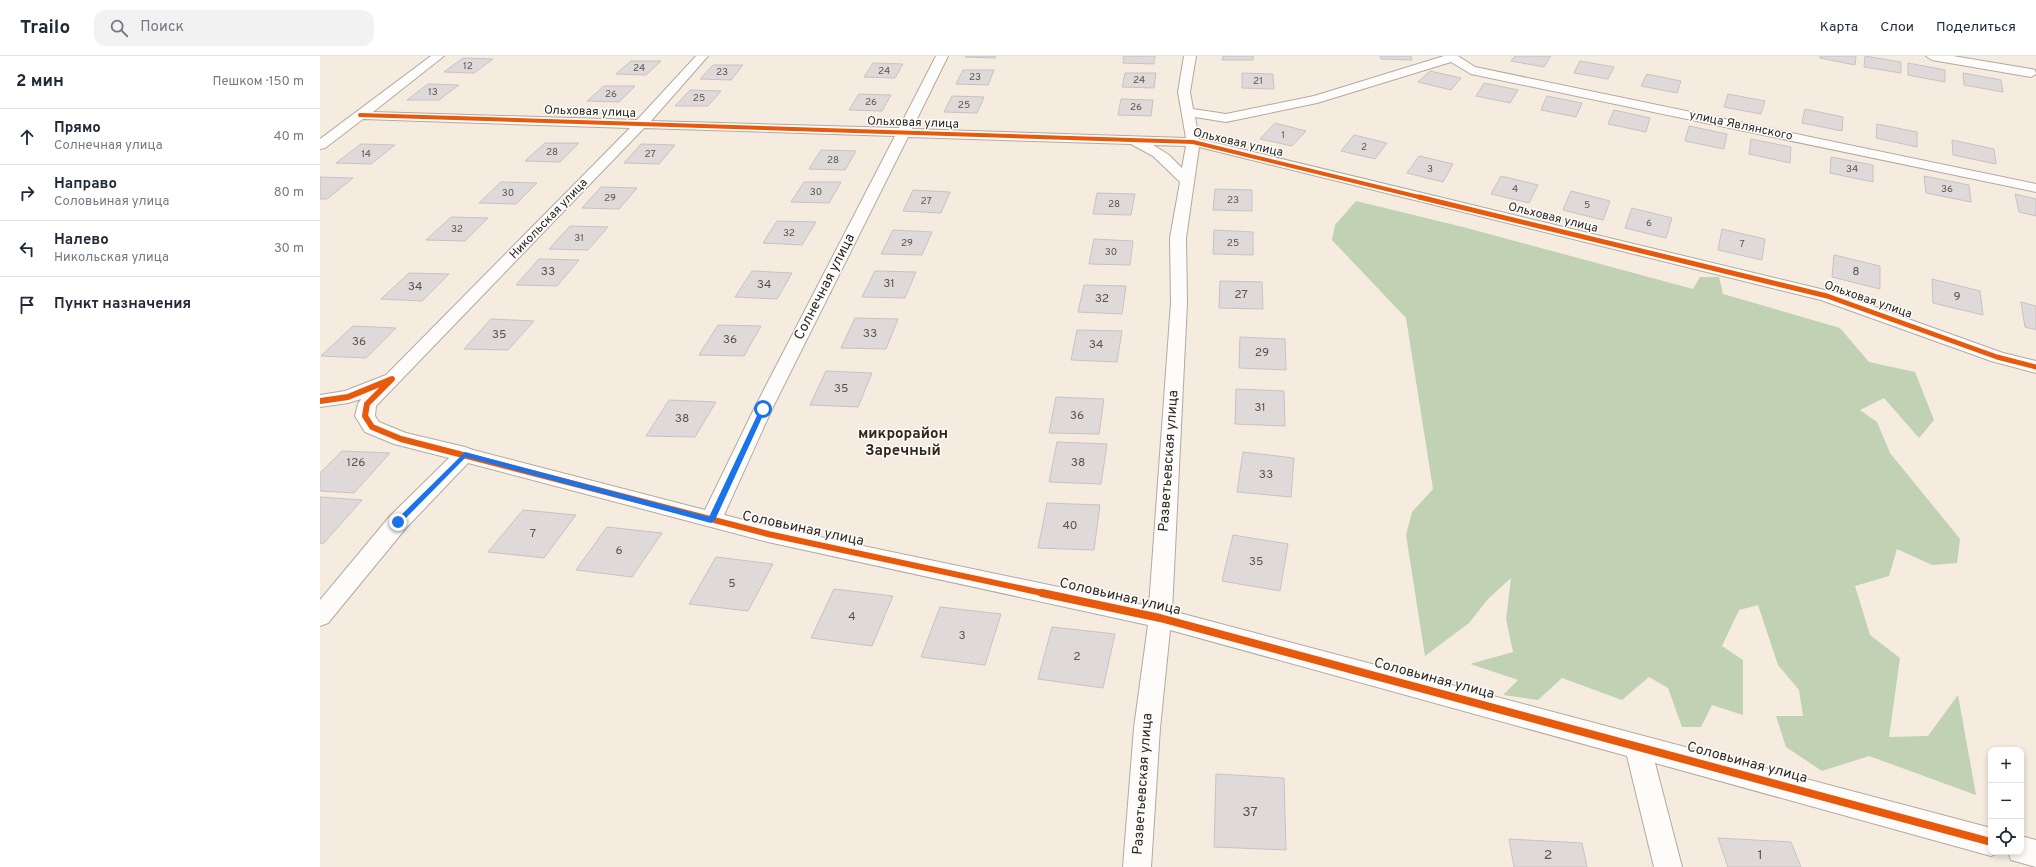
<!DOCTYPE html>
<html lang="ru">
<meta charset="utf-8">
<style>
body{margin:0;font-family:Overpass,sans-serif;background:#f2f2f3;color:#1f2937}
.controls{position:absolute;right:12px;bottom:12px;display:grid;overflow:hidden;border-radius:8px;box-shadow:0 2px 6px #0003}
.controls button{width:36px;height:36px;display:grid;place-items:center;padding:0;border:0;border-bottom:1px solid #e0e1e3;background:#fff;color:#1f2937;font:20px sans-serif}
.stop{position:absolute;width:12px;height:12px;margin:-9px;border:3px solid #1a73e8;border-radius:50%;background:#fff}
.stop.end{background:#1a73e8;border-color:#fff;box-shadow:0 1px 4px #0008}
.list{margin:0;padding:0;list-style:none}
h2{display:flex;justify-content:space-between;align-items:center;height:52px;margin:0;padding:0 16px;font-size:17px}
h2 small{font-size:13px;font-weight:400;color:#747a83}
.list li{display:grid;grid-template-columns:26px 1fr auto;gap:12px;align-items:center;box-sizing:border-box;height:56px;padding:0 16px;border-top:1px solid #e0e1e3}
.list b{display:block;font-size:15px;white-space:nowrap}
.list p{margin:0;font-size:13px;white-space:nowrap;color:#747a83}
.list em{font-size:13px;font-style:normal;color:#747a83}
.icon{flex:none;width:22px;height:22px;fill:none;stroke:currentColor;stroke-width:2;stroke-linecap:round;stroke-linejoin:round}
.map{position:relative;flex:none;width:1716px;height:811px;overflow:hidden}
header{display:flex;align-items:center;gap:24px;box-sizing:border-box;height:56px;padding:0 20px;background:#fff;border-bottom:1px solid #e0e1e3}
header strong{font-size:19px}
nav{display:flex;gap:22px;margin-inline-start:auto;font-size:14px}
.search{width:280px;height:36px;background:#f2f2f3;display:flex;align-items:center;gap:10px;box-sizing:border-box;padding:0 14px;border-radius:12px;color:#747a83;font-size:15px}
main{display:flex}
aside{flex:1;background:#fff}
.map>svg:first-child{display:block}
</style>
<header>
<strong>Trailo</strong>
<div class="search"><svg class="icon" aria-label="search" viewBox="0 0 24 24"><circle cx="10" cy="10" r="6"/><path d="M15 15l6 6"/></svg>Поиск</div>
<nav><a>Карта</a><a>Слои</a><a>Поделиться</a></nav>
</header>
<main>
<aside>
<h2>2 мин<small>Пешком · 150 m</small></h2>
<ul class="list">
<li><svg class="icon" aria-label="ahead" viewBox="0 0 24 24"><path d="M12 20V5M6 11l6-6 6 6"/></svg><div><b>Прямо</b><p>Солнечная улица</p></div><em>40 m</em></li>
<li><svg class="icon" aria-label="right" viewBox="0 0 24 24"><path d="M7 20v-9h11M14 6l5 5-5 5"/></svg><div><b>Направо</b><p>Соловьиная улица</p></div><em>80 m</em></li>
<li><svg class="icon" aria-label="left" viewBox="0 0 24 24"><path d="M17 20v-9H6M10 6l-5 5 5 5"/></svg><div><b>Налево</b><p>Никольская улица</p></div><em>30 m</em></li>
<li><svg class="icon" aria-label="arrive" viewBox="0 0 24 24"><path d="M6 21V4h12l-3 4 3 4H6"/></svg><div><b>Пункт назначения</b></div></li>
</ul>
</aside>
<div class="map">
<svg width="1716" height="811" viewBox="0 0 1716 811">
<rect width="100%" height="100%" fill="#f5ebdf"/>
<polygon fill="#c1d1b3" points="1036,145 1143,171 1373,233 1380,221 1399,221 1403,238 1520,272 1549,306 1595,316 1614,364 1599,382 1564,342 1540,354 1557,366 1570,397 1640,483 1637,507 1612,509 1577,493 1569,520 1535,530 1550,579 1580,602 1569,681 1608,680 1638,639 1656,739 1549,700 1502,715 1466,691 1456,660 1483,660 1479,634 1458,609 1438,549 1419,554 1402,590 1423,604 1423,659 1392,649 1381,671 1362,671 1348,632 1329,621 1302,644 1242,622 1218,644 1183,639 1198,624 1150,608 1193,596 1186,563 1191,522 1168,543 1149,567 1105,600 1086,479 1092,456 1113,433 1086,262 1012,184 1015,169"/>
<g fill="#e0d9d9" stroke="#c8c2c2">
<polygon points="646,0 676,0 675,2 645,1"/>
<polygon points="804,0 835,0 834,8 803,7"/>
<polygon points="903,0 933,0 933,4 902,4"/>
<polygon points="1060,0 1091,0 1092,4 1061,3"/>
<polygon points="1195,0 1231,0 1224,11 1191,5"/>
<polygon points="1500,0 1536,0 1535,9 1500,2"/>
<polygon points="1545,0 1581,6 1581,17 1544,11"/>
<polygon points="143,2 173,3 154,17 124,16"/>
<polygon points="311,5 341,5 326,19 296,18"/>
<polygon points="1260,5 1294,11 1288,23 1254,17"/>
<polygon points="553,7 583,8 575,22 544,21"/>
<polygon points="1588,7 1625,14 1625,26 1588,19"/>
<polygon points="393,9 423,9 411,24 380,23"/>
<polygon points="643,14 674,14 668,29 636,28"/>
<polygon points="1110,15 1141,22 1131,34 1098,26"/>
<polygon points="805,17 836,17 834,32 802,31"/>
<polygon points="922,17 953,18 954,33 922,32"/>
<polygon points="1643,17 1681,24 1683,36 1644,29"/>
<polygon points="1327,18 1361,25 1357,37 1321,30"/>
<polygon points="1164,27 1198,34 1190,47 1156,40"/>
<polygon points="108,28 139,29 119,44 87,44"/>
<polygon points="284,30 315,30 299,46 267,45"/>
<polygon points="370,34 401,35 388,50 355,50"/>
<polygon points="539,38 571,39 562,55 529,54"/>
<polygon points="1408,38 1445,45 1441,58 1404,51"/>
<polygon points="632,40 664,41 657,57 624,56"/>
<polygon points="1227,40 1262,47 1256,61 1221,54"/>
<polygon points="801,43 833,44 831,60 798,59"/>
<polygon points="1485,53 1523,61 1522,75 1482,67"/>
<polygon points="1294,54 1330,62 1326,76 1288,68"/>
<polygon points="955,67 986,75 972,90 940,83"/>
<polygon points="1557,68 1597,76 1597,91 1556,82"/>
<polygon points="1369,70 1407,78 1404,93 1365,85"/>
<polygon points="1034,79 1067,87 1055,103 1021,95"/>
<polygon points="1431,83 1471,91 1470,107 1429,98"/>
<polygon points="1632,84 1674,93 1676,108 1633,99"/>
<polygon points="225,87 259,87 240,106 205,105"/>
<polygon points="41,88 75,89 51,108 16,107"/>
<polygon points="321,88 355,89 339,108 304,107"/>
<polygon points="501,94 536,95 525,114 489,113"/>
<polygon points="1099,100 1133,108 1123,126 1087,117"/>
<polygon points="1511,101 1553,109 1553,126 1510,117"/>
<polygon points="1181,120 1218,129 1209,147 1171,138"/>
<polygon points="1604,120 1649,129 1651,146 1606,137"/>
<polygon points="0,121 33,122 7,143 0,143"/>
<polygon points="181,126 217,127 196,148 159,147"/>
<polygon points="484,126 521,126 509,147 471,146"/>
<polygon points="281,131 317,132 299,153 262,152"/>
<polygon points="895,133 932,134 932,155 893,154"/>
<polygon points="593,134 630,136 621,157 583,155"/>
<polygon points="1251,135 1290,145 1283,164 1243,154"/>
<polygon points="777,137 815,138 811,159 773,158"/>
<polygon points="1695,138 1716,143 1716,160 1699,156"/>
<polygon points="1312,152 1352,162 1346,182 1305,172"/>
<polygon points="131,161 168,162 145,185 106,184"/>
<polygon points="457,165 496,166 482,189 443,187"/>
<polygon points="250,170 288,171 268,194 229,193"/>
<polygon points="1402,173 1445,183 1442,204 1398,194"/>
<polygon points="573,174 612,176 602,199 561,198"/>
<polygon points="894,174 933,176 933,199 893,198"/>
<polygon points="774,183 813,185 810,209 769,208"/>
<polygon points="1514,199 1560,210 1560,233 1512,221"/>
<polygon points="219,203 259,204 237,230 196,229"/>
<polygon points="432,215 472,217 457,243 415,241"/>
<polygon points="555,215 596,216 585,242 542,241"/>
<polygon points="89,217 129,218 102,245 61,243"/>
<polygon points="1612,223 1660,235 1663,259 1613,247"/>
<polygon points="900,225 942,226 943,253 899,252"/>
<polygon points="764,229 806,230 802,258 758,256"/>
<polygon points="1701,246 1716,250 1716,274 1705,271"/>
<polygon points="535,262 578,263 566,293 521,292"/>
<polygon points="171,263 214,265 188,294 144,293"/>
<polygon points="398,269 441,270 424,300 379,299"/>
<polygon points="33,270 76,272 46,302 1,300"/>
<polygon points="757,274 802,275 797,306 751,304"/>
<polygon points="920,281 965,283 966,314 919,312"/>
<polygon points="506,315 552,317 538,351 490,349"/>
<polygon points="916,333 964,335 965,370 915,368"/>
<polygon points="736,341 784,343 779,378 729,377"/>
<polygon points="349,344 396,346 375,381 326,380"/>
<polygon points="737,386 787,388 781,428 729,426"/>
<polygon points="22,395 70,397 34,437 0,435 0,417"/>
<polygon points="923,396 974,402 971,441 917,436"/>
<polygon points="0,441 42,444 3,488 0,487"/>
<polygon points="727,447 780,449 774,494 718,492"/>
<polygon points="203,454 256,459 224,502 168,496"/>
<polygon points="287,471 342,477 312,521 256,514"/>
<polygon points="913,479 968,488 960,535 902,525"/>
<polygon points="396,501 453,508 428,555 369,548"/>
<polygon points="514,533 573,540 552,590 491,582"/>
<polygon points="620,551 681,558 665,609 601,601"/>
<polygon points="732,571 795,578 783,632 718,623"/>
<polygon points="896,718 964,722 966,794 894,791"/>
<polygon points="1398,782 1471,786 1481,811 1408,811"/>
<polygon points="1189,783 1262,787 1267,811 1194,811"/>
</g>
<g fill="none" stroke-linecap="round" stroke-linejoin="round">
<g stroke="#b2aaa1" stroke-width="2">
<g id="street">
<path d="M111,0H124L53,56L317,64L376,0H388L331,65L579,72L616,0H628L592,73L866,82L858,36L864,0H876L870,36L873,53L906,58L994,40L1124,0H1138L1155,11L1716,128V136L1151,18L1131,6L997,47L906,66L875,61L879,83L1513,236L1683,297L1716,305V317L1671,305L1501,244L879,91L866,182L867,247L852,555L1671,772V796H1680L1671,800L1335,707L1362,811H1334L1307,700L850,574L840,672L831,811H803L814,672L828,569L448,486L148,407L86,472L8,567L0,570V544L70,460L129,402L74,388L45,376L35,360L38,348L41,343L28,347L0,351V339L25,335L66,319L310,72L43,63L5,92L0,93V83ZM324,72L575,80L434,353L385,454L153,394L145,391L86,377L59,366L55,360L56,350ZM588,81L811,88L833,100L860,126L850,182L851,247L829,550L448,470L404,459L452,353ZM833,89L866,90L862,112L849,99Z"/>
<polygon points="1606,0 1633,0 1711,13 1715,14 1716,18 1711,21 1612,4"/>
<polygon points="1701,780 1716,784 1716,811 1691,804 1688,796 1701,796"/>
</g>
</g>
<use href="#street" fill="#fefcfa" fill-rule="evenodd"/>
<g stroke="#fcfcfc" stroke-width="5.5">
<polyline id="cycleway-far3" points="40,59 873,86 1103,142"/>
</g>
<g stroke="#fcfcfc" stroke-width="7">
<polyline id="cycleway-far2" points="1099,141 1507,240 1677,301 1716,311"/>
</g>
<g stroke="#fcfcfc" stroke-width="8">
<polyline id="cycleway-far1" points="0,345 28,341 72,323 47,348 45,360 52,371 81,383 448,478 727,538"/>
</g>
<g stroke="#fcfcfc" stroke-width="10">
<polyline id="cycleway" points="722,537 840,562 1671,786"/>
</g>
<use href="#cycleway-far3" stroke="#e8590c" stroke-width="4"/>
<use href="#cycleway-far2" stroke="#e8590c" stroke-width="5"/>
<use href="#cycleway-far1" stroke="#e8590c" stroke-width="6"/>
<use href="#cycleway" stroke="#e8590c" stroke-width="8"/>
</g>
<polygon fill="#1a73e8" points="441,351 446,353 395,464 391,467 146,401 80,468 75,468 74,466 145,396 389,461"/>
<g text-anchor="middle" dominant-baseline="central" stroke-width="3" stroke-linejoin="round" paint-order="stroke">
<g font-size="10" fill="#5b544e">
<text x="148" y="10">12</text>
<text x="319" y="12">24</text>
<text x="564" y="15">24</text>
<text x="402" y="16">23</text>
<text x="655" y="21">23</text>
<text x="819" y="24">24</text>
<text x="938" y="25">21</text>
<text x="113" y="36">13</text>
<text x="291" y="38">26</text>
<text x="379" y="42">25</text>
<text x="551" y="46">26</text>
<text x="644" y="49">25</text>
<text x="816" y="51">26</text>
<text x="963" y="79">1</text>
<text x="1044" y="91">2</text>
<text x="232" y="96">28</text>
<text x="46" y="98">14</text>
<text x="330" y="98">27</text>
<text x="513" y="104">28</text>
<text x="1110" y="113">3</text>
<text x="1532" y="113">34</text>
<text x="1195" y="133">4</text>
<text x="1627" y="133">36</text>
<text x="496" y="136">30</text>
<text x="188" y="137">30</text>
<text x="290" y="142">29</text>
<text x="913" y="144">23</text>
<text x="606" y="145">27</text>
<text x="794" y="148">28</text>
<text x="1267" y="149">5</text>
<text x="1329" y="167">6</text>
<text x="137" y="173">32</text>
<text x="469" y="177">32</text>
<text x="259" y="182">31</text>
<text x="587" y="187">29</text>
<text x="913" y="187">25</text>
<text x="1422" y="188">7</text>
<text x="791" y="196">30</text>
</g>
<g font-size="12" fill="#2f2820" stroke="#fcfcfc">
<text transform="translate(270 56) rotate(2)">Ольховая улица</text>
<text transform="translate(593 67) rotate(2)">Ольховая улица</text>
<text transform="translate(1421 70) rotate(12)">улица Являнского</text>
<text transform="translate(918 87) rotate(13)">Ольховая улица</text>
<text transform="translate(1233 162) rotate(14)">Ольховая улица</text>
<text transform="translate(229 163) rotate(-46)">Никольская улица</text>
<text transform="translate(1548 244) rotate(19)">Ольховая улица</text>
</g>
<g font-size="12" fill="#5b544e">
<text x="228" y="216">33</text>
<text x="1536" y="216">8</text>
<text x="569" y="228">31</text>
<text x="444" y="229">34</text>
<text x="95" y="231">34</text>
<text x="921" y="239">27</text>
<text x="1637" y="241">9</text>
<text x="782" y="243">32</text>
<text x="550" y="278">33</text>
<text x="179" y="279">35</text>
<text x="410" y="284">36</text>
<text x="39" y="286">36</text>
<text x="776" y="289">34</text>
<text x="942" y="297">29</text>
<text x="521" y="333">35</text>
<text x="940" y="352">31</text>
<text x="757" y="360">36</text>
<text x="362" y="363">38</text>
<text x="36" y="407">126</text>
<text x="758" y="407">38</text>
<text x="946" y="419">33</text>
<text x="750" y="470">40</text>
<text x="213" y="478">7</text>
<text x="299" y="495">6</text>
<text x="936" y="506">35</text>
<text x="412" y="528">5</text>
<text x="532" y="561">4</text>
<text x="642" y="580">3</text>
<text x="757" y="601">2</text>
</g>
<g font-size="14" fill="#2f2820" stroke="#fcfcfc">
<text transform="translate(505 231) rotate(-63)">Солнечная улица</text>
<text transform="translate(849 405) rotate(-86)">Разветьевская улица</text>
<text transform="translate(483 473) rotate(12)">Соловьиная улица</text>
<text transform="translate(800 541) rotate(13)">Соловьиная улица</text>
<text transform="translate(1114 623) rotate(15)">Соловьиная улица</text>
<text transform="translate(1427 707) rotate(15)">Соловьиная улица</text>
<text transform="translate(823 728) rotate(-86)">Разветьевская улица</text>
</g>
<g font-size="14" fill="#5b544e">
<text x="930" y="756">37</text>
<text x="1228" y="799">2</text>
<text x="1440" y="799">1</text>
</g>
<g font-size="15" font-weight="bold" fill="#352715" stroke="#fcfcfc">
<text x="583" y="378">микрорайон<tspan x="583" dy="17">Заречный</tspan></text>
</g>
</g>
</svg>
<div class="controls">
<button>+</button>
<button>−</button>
<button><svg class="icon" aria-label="locate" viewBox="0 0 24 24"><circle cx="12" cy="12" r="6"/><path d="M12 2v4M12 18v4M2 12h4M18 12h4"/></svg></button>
</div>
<div class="stop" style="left:443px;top:353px"></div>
<div class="stop end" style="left:78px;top:466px"></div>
</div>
</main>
